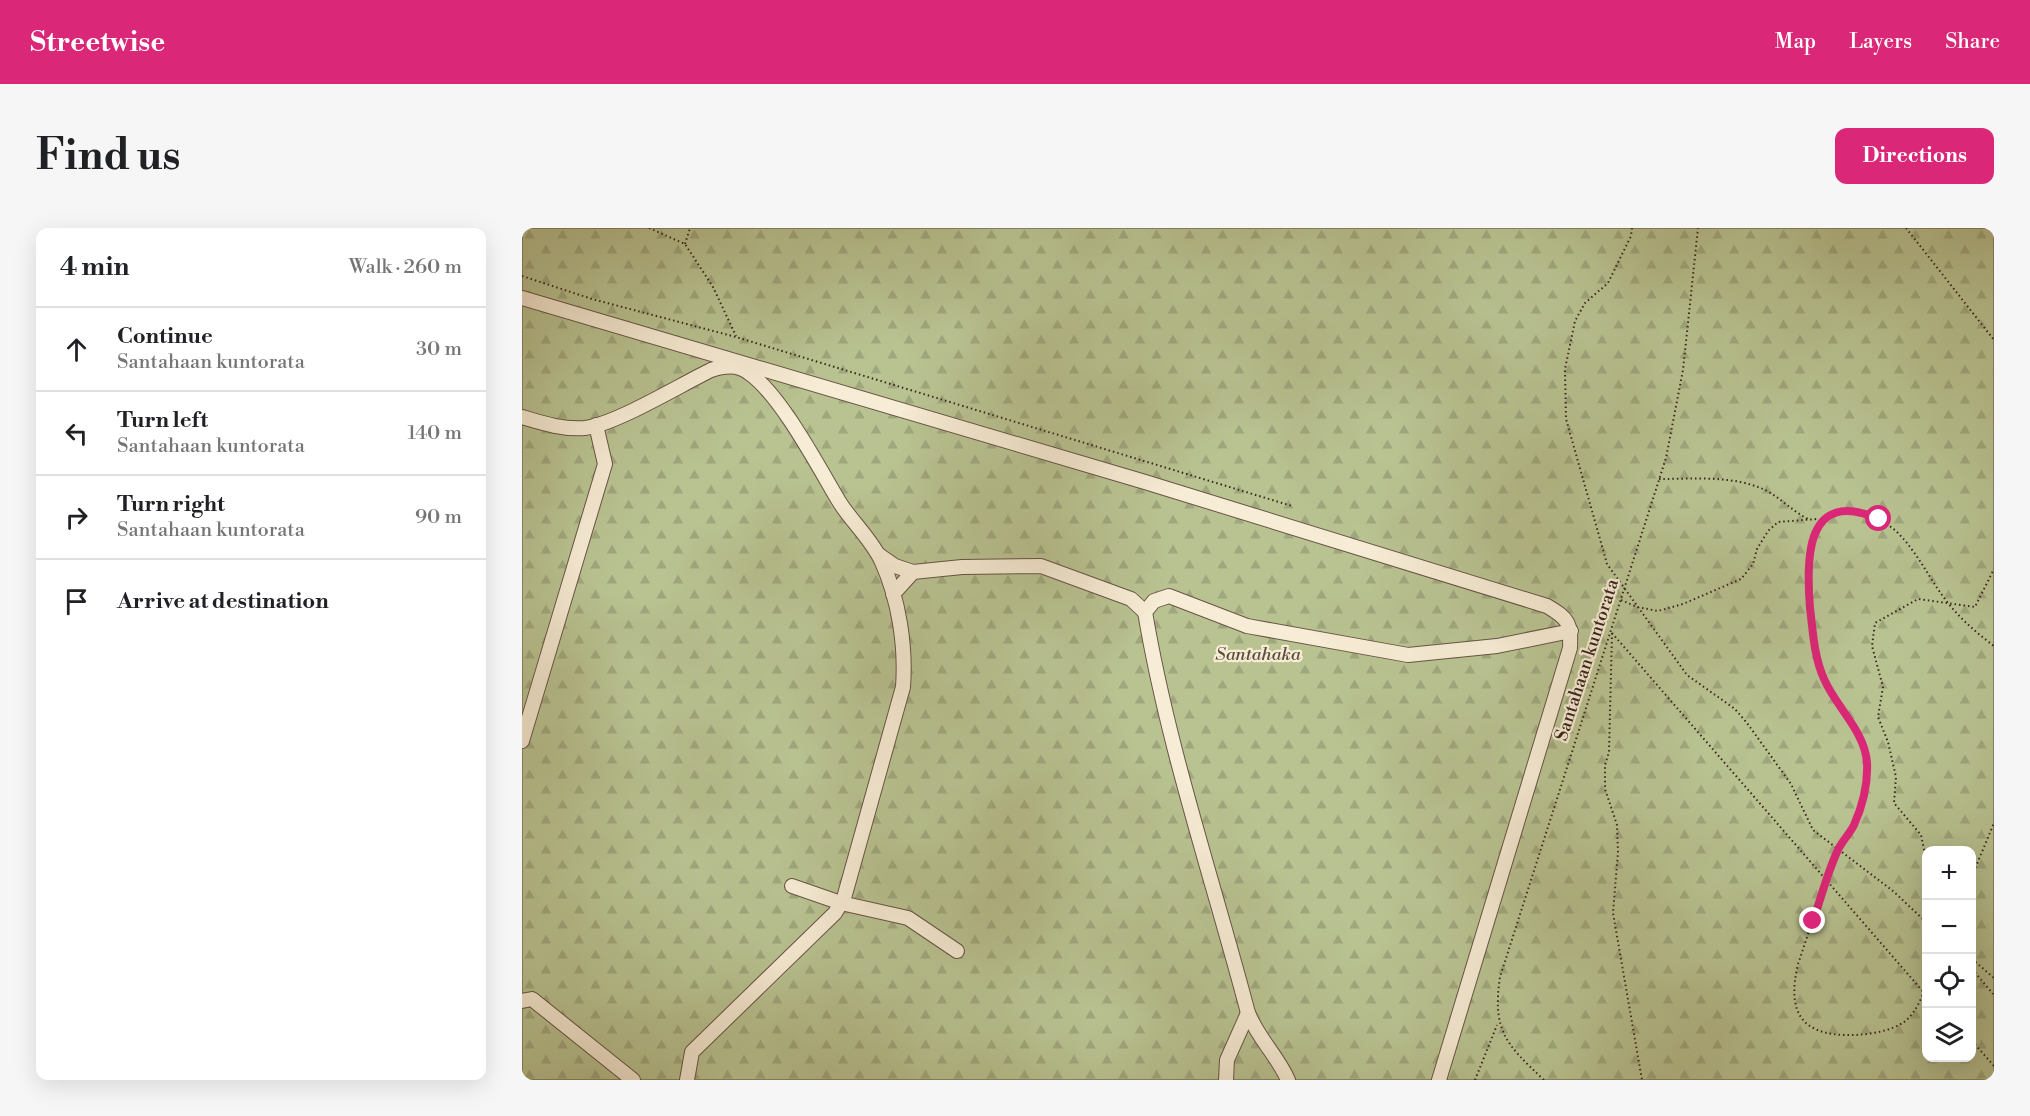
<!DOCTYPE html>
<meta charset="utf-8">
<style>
body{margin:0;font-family:"Libre Bodoni",serif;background:#f6f6f6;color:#202124}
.controls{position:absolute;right:18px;bottom:18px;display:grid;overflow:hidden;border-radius:12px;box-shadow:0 6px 24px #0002}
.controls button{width:54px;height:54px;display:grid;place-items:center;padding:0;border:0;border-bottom:2px solid #e0e0e0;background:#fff;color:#202124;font:30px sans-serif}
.stop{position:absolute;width:18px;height:18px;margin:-14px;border:4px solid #db2777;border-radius:50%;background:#fff}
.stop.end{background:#db2777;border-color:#fff;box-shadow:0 2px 6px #0008}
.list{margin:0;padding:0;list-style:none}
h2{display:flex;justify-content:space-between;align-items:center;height:78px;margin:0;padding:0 24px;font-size:26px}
h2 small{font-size:20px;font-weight:400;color:#757577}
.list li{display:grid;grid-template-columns:39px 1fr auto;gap:18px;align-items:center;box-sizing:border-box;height:84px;padding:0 24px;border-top:2px solid #e0e0e0}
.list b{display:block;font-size:22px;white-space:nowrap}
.list p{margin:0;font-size:20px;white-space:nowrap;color:#757577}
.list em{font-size:20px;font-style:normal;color:#757577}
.icon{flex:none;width:33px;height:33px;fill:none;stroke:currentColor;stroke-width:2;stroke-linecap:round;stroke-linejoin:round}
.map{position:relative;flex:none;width:1472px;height:852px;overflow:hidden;border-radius:12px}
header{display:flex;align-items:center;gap:36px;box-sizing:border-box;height:84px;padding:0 30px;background:#db2777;color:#fff}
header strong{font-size:28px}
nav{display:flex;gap:33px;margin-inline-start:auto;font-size:21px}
.intro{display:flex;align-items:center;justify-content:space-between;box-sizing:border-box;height:144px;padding:0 36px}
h1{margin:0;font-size:42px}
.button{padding:15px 27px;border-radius:12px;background:#db2777;color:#fff;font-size:21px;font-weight:700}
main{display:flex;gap:36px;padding:0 36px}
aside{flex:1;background:#fff;border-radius:12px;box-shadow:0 6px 24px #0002}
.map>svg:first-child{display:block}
</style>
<header>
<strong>Streetwise</strong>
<nav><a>Map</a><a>Layers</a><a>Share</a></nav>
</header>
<div class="intro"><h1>Find us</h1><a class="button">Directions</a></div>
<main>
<aside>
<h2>4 min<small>Walk · 260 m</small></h2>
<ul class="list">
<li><svg class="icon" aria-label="ahead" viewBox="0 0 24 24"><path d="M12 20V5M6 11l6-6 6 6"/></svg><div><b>Continue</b><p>Santahaan kuntorata</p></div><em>30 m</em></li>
<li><svg class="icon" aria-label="left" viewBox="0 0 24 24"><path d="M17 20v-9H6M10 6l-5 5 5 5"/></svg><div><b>Turn left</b><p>Santahaan kuntorata</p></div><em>140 m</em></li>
<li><svg class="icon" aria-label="right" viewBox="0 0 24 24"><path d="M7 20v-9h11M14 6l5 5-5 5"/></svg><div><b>Turn right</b><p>Santahaan kuntorata</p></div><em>90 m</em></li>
<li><svg class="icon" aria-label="arrive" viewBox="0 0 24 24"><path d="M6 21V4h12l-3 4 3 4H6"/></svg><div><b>Arrive at destination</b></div></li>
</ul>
</aside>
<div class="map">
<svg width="1472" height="852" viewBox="0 0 1472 852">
<defs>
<pattern id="forest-firs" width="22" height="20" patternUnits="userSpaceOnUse" patternTransform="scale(1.5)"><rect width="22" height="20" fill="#b9c392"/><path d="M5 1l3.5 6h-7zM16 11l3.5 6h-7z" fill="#a0a77d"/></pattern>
</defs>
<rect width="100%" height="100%" fill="#f2e2be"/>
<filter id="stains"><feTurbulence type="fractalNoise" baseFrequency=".00333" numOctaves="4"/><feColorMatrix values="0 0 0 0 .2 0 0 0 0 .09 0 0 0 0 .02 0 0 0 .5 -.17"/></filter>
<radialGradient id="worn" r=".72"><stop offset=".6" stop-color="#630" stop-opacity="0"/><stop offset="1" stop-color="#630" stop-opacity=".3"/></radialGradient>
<path fill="url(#forest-firs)" stroke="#797458" stroke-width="1.5" fill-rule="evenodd" d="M0,0H1472V852H0ZM1404,622H1450V830H1404Z"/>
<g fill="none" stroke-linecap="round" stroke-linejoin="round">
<g stroke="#675445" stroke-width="16">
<g id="minor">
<path d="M0,70L623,254L1025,378C1047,391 1049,395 1048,420L917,852"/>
<path d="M0,189C20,195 42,202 63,200C94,196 158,157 189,142C202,138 215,136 227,145C259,167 297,240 318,275C331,295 350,312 360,334C377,372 384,418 381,459L322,670L313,685L170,824L165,852"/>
<polyline points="357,327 373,338 391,344"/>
<polyline points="371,366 391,344 440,339 519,338 609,371 623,384"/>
<polyline points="0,513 83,236 74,197"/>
<polyline points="270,658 319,675 386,690 435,723"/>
<polyline points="0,773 10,771 111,852"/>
<polyline points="704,852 705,832 726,785"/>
<path d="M766,852C755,827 737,812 726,785C691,652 646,520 623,384L632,373L647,368L725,398L886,427L975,418L1049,403"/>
</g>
</g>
<g stroke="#39251d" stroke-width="2" stroke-dasharray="1.5 3" stroke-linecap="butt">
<polyline points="127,0 163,16 191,59 214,108"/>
<polyline points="1110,0 1109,8 1086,55 1063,75 1053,93 1043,141 1044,191 1085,336 1165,447 1213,481 1225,495 1269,556 1291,602 1371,663 1404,694"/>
<polyline points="1384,0 1472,112"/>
<polyline points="163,16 168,0"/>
<polyline points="0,48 70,71 214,109 770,278"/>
<path d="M1137,251C1171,251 1212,247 1243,262C1259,270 1270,283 1286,291"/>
<polyline points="1099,372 1115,379 1136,383 1161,376 1219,351 1231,336 1235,321 1246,303 1256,294 1295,291"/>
<polyline points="1090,405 1404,767"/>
<polyline points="1090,405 1087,524 1083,537 1083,561 1095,597 1096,624 1091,685 1120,852"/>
<polyline points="1404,631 1399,607 1372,575 1374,549 1366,514 1356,489 1361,459 1350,418 1353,395 1396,371 1453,379 1472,341"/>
<polyline points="1450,648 1472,595"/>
<polyline points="1450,731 1472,750"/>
<polyline points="1450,741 1472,767"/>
<path d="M1404,759C1399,771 1393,786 1382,794C1369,803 1349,806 1334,807C1281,809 1264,787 1276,736C1289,699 1299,661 1315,624C1319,615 1327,607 1332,597C1339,583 1344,565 1344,549C1346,506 1318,487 1302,451C1288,420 1271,306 1308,288C1322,281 1343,283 1357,291C1386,306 1402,342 1420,367C1434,387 1452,403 1472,418"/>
<polyline points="1450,813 1472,838"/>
<polyline points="953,852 975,797"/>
<path d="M1022,852C984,816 970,803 978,749L1144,230L1161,142L1176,0"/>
</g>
<use href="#minor" stroke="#f7ecd5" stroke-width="14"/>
</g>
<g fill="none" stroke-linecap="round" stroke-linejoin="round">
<path stroke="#db2777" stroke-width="8" d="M1291,693C1299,670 1305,646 1315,624C1319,614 1327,607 1332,597C1340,579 1346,556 1345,535C1343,503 1314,479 1302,451C1292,429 1291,404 1288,380C1284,331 1283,259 1357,291"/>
</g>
<g text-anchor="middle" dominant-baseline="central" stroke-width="4.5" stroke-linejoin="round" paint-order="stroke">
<g font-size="18" font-style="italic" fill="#594c3a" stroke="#f7ecd5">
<text x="736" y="426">Santahaka</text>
</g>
<g font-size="18" fill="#39251d" stroke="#f7ecd5">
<text transform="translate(1065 432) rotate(-72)">Santahaan kuntorata</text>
</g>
</g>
<rect width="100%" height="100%" filter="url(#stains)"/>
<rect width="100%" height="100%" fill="url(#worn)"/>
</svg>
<div class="controls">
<button>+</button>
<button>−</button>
<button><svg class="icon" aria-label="locate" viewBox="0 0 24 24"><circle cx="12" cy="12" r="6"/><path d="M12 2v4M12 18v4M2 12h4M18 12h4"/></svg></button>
<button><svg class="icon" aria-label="layers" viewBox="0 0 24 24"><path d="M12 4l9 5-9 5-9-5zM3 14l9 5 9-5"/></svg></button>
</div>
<div class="stop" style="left:1357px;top:291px"></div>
<div class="stop end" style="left:1291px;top:693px"></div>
</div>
</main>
